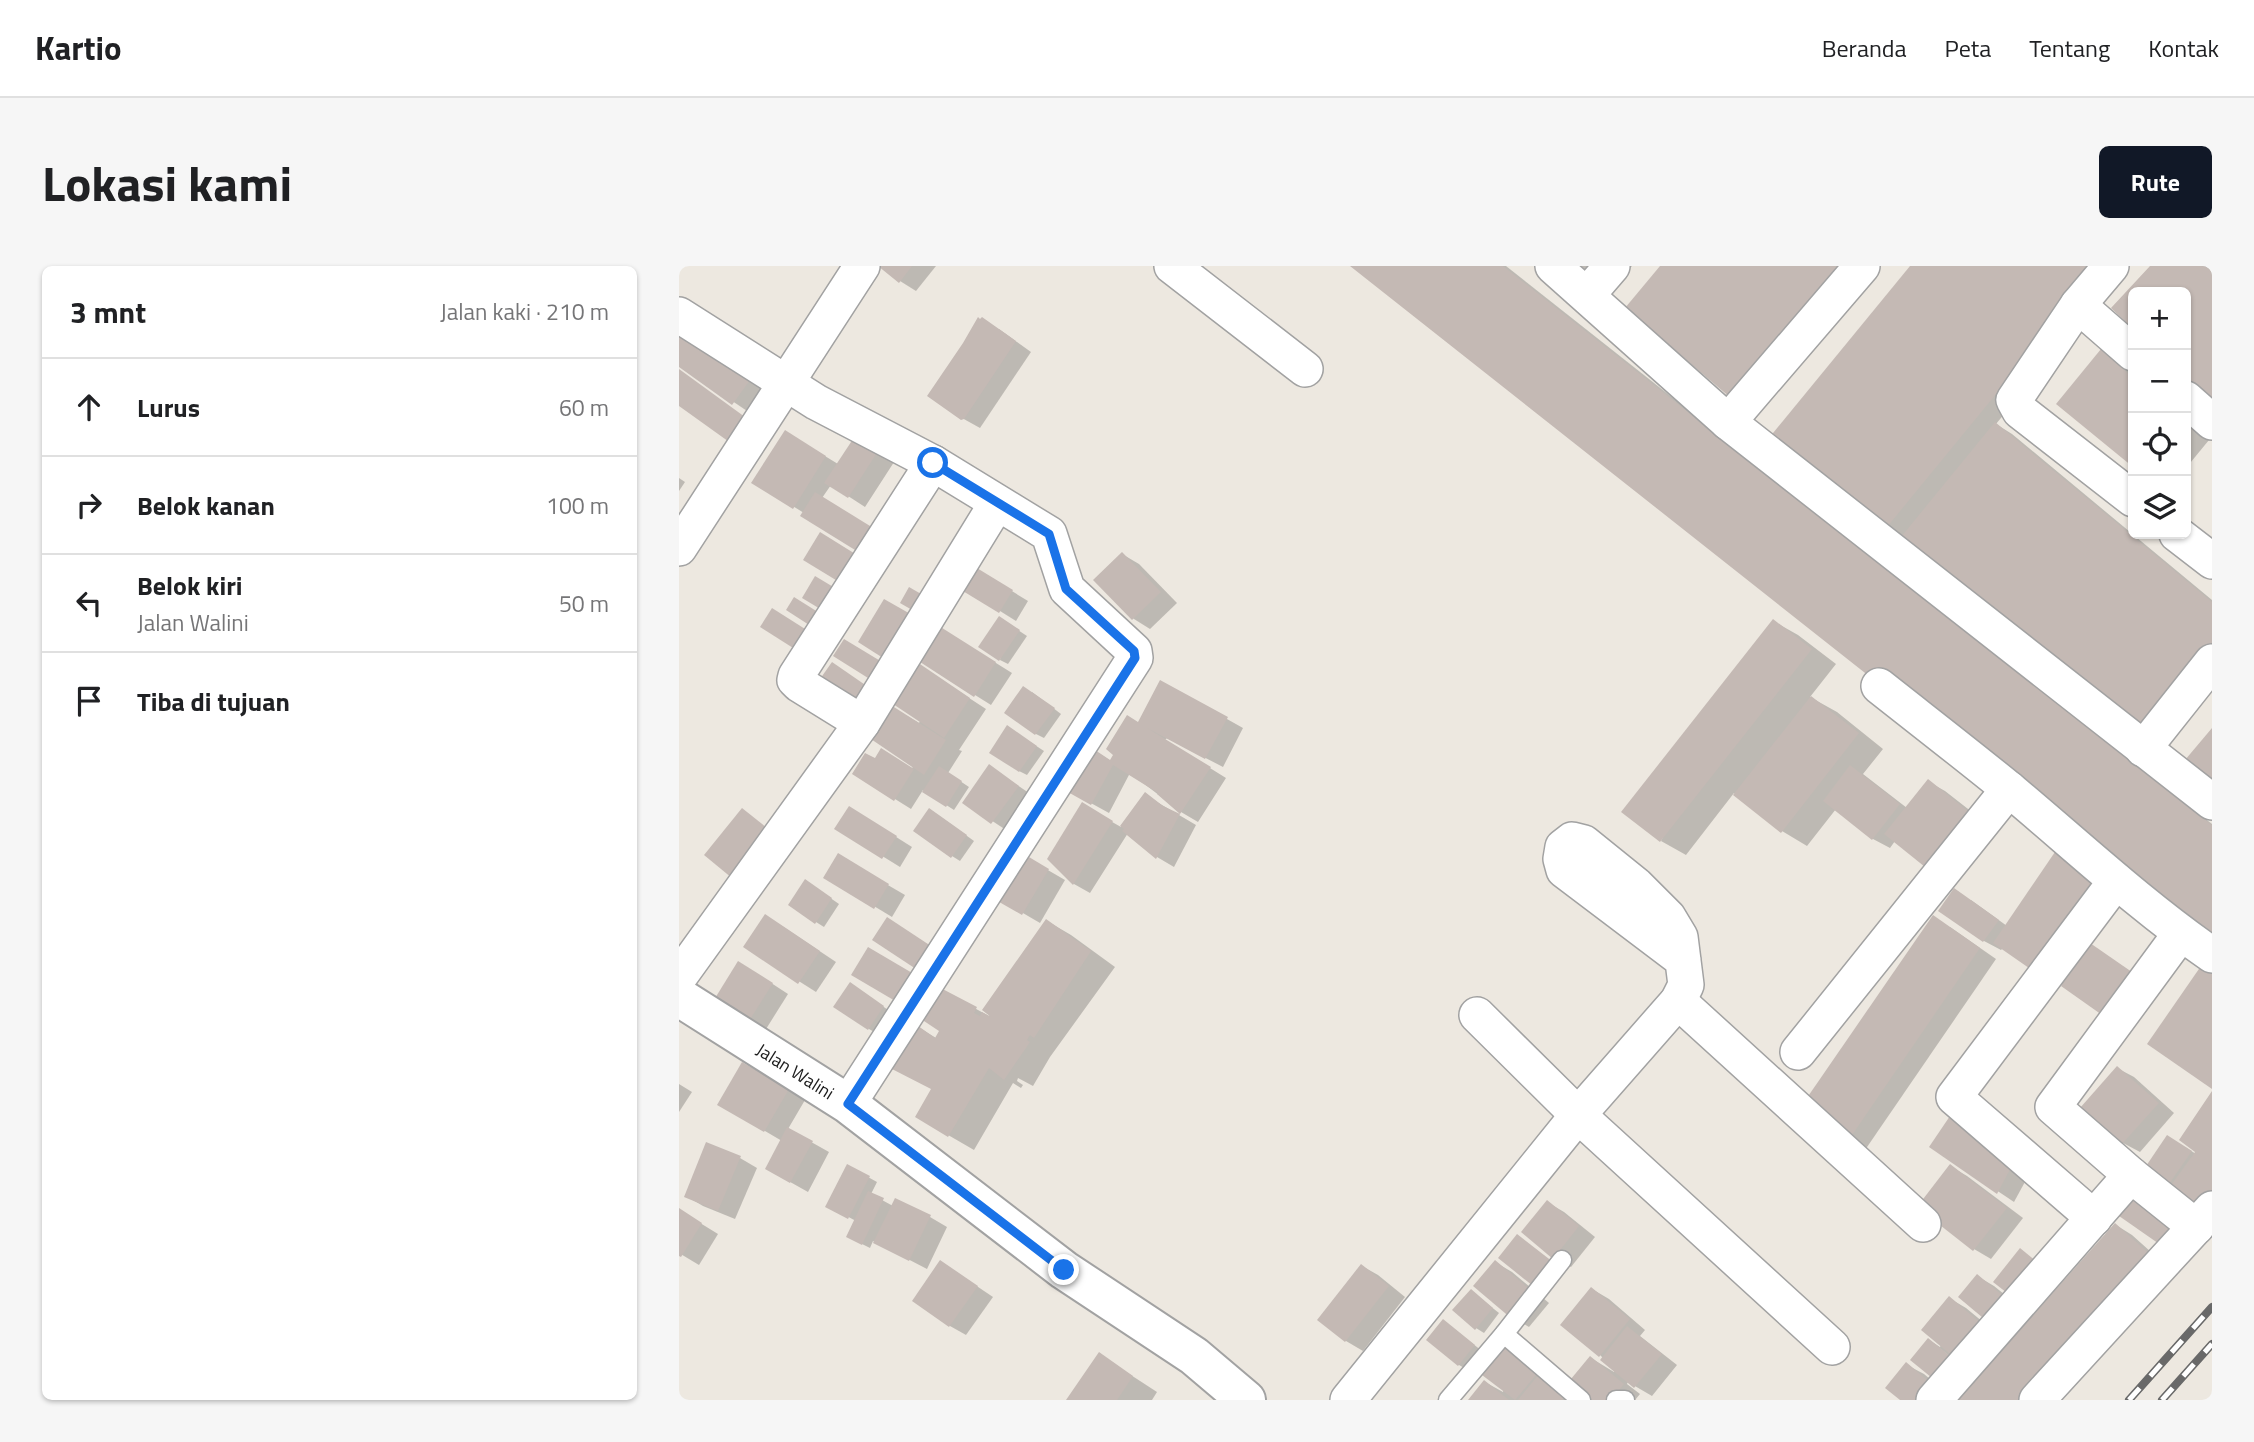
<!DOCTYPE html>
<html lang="id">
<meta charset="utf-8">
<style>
body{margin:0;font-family:"Titillium Web",sans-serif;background:#f6f6f6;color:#202124}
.controls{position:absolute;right:21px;top:21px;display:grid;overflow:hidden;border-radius:10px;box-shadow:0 2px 5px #0004}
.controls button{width:63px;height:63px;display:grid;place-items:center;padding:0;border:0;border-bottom:2px solid #e0e0e0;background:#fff;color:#202124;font:35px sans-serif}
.stop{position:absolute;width:21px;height:21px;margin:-16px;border:5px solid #1a73e8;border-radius:50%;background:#fff}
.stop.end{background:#1a73e8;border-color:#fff;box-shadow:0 2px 7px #0008}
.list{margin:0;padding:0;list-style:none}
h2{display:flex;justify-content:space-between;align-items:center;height:91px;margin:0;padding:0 28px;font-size:30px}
h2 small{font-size:23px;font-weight:400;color:#757577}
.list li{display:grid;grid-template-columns:46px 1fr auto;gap:21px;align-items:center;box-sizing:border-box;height:98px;padding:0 28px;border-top:2px solid #e0e0e0}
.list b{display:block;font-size:26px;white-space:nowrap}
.list p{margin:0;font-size:23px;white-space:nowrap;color:#757577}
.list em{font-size:23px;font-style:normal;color:#757577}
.icon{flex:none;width:38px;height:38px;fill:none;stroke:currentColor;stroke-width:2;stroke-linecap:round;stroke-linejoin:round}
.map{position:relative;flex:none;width:1533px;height:1134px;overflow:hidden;border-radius:10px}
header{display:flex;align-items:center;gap:42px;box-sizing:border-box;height:98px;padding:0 35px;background:#fff;border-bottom:2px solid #e0e0e0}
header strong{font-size:33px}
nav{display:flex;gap:38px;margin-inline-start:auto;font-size:24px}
.intro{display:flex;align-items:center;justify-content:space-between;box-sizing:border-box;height:168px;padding:0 42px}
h1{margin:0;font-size:49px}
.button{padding:18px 32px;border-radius:10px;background:#111827;color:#fff;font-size:24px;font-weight:700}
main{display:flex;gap:42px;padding:0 42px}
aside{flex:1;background:#fff;border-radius:10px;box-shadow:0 2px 5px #0004}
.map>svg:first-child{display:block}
</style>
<header>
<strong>Kartio</strong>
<nav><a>Beranda</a><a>Peta</a><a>Tentang</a><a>Kontak</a></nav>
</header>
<div class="intro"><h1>Lokasi kami</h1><a class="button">Rute</a></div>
<main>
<aside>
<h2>3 mnt<small>Jalan kaki · 210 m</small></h2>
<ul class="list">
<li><svg class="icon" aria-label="ahead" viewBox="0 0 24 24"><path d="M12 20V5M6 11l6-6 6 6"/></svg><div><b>Lurus</b></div><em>60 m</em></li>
<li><svg class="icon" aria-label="right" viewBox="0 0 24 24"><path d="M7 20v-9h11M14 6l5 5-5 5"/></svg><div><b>Belok kanan</b></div><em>100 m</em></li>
<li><svg class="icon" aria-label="left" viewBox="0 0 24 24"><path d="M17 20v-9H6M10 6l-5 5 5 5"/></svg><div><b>Belok kiri</b><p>Jalan Walini</p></div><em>50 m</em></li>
<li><svg class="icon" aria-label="arrive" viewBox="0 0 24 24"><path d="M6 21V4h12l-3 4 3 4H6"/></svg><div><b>Tiba di tujuan</b></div></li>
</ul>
</aside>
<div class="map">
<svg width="1533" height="1134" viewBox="0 0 1533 1134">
<rect width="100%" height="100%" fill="#ede8e0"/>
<g fill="#0003" fill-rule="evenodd">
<polygon points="202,0 257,0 237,25 221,15"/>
<polygon points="674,0 827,0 1533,558 1533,678"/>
<polygon points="882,0 953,0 926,32"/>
<polygon points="1234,0 1447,0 1317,158 1333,168 1533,334 1533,421 1200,271"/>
<polygon points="1474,0 1533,0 1533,135 1507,110 1507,26 1454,26 1454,61 1434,42"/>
<polygon points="0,63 86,125 71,147 0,99"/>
<polygon points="320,63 352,86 301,162 283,152"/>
<polygon points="1422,85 1454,106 1454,199 1380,138"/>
<polygon points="1507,153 1530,174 1507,202"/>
<polygon points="179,169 217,193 186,241 152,219 143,232 125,247 75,216 123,176 159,198"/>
<polygon points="0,212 6,216 0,225"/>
<polygon points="443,288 460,298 498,337 471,363 455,353 417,314"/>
<polygon points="305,308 349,335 337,355 321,345"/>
<polygon points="1094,355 1119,369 1157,398 1131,431 1158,446 1204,483 1184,508 1228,542 1250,516 1266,525 1316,564 1216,575 1211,582 1194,573 1157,543 1128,580 1103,565 1055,527 1007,589 982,575"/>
<polygon points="328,357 348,370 329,398 321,394"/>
<path d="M277,372L333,407L312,439L240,394L238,398L307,443L280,484L283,485L269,507L290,521L275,544L244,524L232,543L216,533L197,495L233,502L235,500L188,420L230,405L181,376ZM212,434L241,455L240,457L209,439Z"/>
<polygon points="482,416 564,462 544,501 488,472 486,474 547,512 519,556 502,546 451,507 430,547 399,530 405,478 432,495 460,458"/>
<polygon points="353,426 382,448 365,472 357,468"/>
<polygon points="336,466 365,485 348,509 340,505"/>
<polygon points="311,501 356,531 330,566 286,537"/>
<polygon points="466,529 517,559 495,601 478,591 449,567 411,627 395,618 370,593 403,539 442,561"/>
<polygon points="259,549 295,575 281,595 273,590"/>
<polygon points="187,552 233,581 221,601 158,562"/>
<polygon points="336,585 386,614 361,657 311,628"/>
<polygon points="159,590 226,629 213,651 147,611"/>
<polygon points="134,620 160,638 145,661 137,656"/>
<polygon points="1292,634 1328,660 1410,678 1479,724 1434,755 1382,718 1381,719 1364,710 1324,682 1322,684 1305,675 1262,645"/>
<polygon points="368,655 392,669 436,701 371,791 354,820 339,812 338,815 344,819 342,822 334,817 295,884 238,851 254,823 236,759 257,772 262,764 255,720 310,750"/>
<polygon points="103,660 157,696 137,726 66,681"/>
<polygon points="1271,661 1317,693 1186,884 1170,874"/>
<polygon points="77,707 109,728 82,771 66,762"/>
<polygon points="179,723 212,746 197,767 190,763"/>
<polygon points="64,798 126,834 109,863 150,886 129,926 88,903 103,875 40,838"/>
<polygon points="1438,802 1455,811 1495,847 1461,886 1444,877"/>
<polygon points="0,818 13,826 0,846"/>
<polygon points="1533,828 1533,955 1463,908 1506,881 1517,888"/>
<polygon points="1253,881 1353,903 1335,936"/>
<polygon points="61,892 78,902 56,953 24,940 7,930"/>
<polygon points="169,900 198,916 192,928 214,940 251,951 268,961 248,1003 194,975 191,982 177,975 177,955 149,940"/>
<polygon points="1271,900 1288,910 1344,952 1312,993 1295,983"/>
<polygon points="868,936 885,946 916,971 892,1001 875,991"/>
<polygon points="0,944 39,968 20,999 0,987"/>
<polygon points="1437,959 1453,969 1491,1003 1281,1134 1336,1072 1317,1061 1298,1010 1315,1020 1351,1049 1338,1066 1340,1068"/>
<polygon points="262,996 314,1031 287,1069 271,1060"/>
<polygon points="816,996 833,1006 870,1037 850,1061 834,1051"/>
<polygon points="683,1000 699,1009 726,1031 684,1085 667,1075 641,1054"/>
<polygon points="913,1023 930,1033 966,1064 961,1070 998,1099 973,1130 949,1116 948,1118 961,1128 956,1134 791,1134 806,1116 824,1126 831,1077 888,1120 912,1092 935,1106 936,1104 921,1089"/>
<polygon points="792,1025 820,1047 805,1067 797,1062"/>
<polygon points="1270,1032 1287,1042 1327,1075 1277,1095 1250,1074 1261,1081 1262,1079"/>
<polygon points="765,1055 803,1085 787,1103 780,1099"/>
<polygon points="421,1089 478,1126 473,1134 389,1134"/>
<polygon points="1228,1099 1245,1108 1276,1134 1223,1134"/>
</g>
<g fill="#c4b9b4">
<polygon points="199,0 233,0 220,17"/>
<polygon points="671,0 824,0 1346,412 1533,559 1533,681"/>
<polygon points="981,0 1174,0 1059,138 946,42"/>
<polygon points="1231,0 1422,0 1199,272 1085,178"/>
<polygon points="1471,0 1533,0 1533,137 1507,112 1507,26 1454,26 1454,63 1432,42"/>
<polygon points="299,51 301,53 303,51 337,75 285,153 282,154 248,130 284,77"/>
<polygon points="0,64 71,114 53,139 0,101"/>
<polygon points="1422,83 1454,112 1454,201 1377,138"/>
<polygon points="0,103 77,159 60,183 0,140"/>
<polygon points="1316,156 1533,336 1533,391 1466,473 1222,271"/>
<polygon points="106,164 147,190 114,243 72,217"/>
<polygon points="178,167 201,182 169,232 145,217"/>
<polygon points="136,226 204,268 189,292 121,250"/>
<polygon points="141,266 186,294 170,322 124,294"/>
<polygon points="443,286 482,326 453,354 414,314"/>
<polygon points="288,296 334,324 320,347 274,319"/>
<polygon points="136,310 166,328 153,350 123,332"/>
<polygon points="230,321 256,336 247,352 221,337"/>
<polygon points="115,331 150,353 141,366 107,344"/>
<polygon points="205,333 242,354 215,399 179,376"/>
<polygon points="93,342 134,368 122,387 81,361"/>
<polygon points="320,350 341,364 320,395 299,381"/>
<polygon points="1094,353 1133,383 981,576 942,546"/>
<polygon points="260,360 317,396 295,431 238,394"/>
<polygon points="165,373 208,399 197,417 154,390"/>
<polygon points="235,394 291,432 265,472 208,434"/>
<polygon points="153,396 195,425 177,453 134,423"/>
<polygon points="481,414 549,451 526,493 468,462 532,501 501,548 477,593 443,565 445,563 441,560 466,526 484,540 501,548 478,528 479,527 434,499 412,539 380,521 404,476 431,494 434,489 427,483 448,449 459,456"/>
<polygon points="344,420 376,442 356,469 325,447"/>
<polygon points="1132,430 1180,467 1102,567 1054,529"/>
<polygon points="207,436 267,474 245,509 186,469"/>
<polygon points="328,459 358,480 340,506 310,487"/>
<polygon points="1533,462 1533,517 1506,494"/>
<polygon points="202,482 235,503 215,535 173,508 186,487 196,492"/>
<polygon points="310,498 340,520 312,558 283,537"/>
<polygon points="1171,499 1221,538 1193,574 1144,535"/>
<polygon points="260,500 283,515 267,541 243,526"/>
<polygon points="1249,513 1300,554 1256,609 1205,568"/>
<polygon points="403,536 434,555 394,619 368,593"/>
<polygon points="170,540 218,570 203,593 155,563"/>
<polygon points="63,542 98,570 59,617 25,589"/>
<polygon points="250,542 288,569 272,592 234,565"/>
<polygon points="335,582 370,603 343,649 308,629"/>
<polygon points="1378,583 1428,618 1363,711 1314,677"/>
<polygon points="159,587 210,618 195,643 144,612"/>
<polygon points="126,613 153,632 136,658 109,639"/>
<polygon points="1275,622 1320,654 1304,676 1259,645"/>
<polygon points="86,648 141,685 119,718 64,681"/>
<polygon points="1254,649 1301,682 1169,875 1121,842"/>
<polygon points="208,651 255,682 240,705 193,674"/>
<polygon points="367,653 412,685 355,772 351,769 348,774 351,776 325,814 310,802 269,871 236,851 252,823 211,802 235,757 256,772 260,765 233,747 254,718 298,741 295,747 301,750 303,746 312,751 303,744"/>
<polygon points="1411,677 1463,713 1433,756 1382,720"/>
<polygon points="189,681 240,711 223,739 172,709"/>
<polygon points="59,695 94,717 65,763 30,742"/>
<polygon points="1522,700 1533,707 1533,823 1468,778"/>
<polygon points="171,716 205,740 189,764 154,741"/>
<polygon points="63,796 110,823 85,866 38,839"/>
<polygon points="1438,800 1480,837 1443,878 1401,842"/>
<polygon points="1533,825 1533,932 1520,949 1487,926 1516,886 1500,874"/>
<polygon points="1271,850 1337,892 1318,928 1250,881"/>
<polygon points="108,861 134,875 111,917 86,903"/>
<polygon points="1488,869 1513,885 1485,925 1461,909"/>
<polygon points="27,876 62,890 39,945 5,931"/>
<polygon points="168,898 191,910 169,953 146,941"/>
<polygon points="1271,898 1328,942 1294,985 1238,941"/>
<polygon points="1444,923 1501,962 1486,982 1430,943"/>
<polygon points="189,925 205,932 183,979 167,971"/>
<polygon points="216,932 252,949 230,995 194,977"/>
<polygon points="868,934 900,960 874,993 842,966"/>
<polygon points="0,942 23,957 2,991 0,990"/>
<polygon points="1436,957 1475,992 1349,1134 1278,1134"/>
<polygon points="838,968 874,996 854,1020 819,992"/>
<polygon points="1341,982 1364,1001 1337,1034 1314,1016"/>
<polygon points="261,994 299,1020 270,1061 233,1035"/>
<polygon points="816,994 854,1026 833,1053 794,1020"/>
<polygon points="682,998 710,1020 666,1076 638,1054"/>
<polygon points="1298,1008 1335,1039 1316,1062 1279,1031"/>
<polygon points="912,1021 951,1053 920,1091 881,1059"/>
<polygon points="792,1023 814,1042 796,1064 773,1044"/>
<polygon points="1270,1030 1311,1065 1283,1098 1242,1064"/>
<polygon points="764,1053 796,1079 779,1100 747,1074"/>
<polygon points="948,1060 983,1088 955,1122 921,1094"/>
<polygon points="1249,1072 1282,1099 1263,1120 1231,1094"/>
<polygon points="831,1075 863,1102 836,1134 803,1109"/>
<polygon points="420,1086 454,1110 438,1134 387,1134"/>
<polygon points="911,1090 945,1118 932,1134 905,1134 887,1119"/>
<polygon points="1227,1096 1260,1124 1252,1134 1221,1134 1206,1122"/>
<polygon points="864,1103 891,1125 883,1134 839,1134"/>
<polygon points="805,1114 830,1134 789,1134"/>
</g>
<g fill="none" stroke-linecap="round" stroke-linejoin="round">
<g stroke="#a2a2a2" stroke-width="21">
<g id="service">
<polyline points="825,1068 902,1134"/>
<polyline points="769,1134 825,1068 883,994"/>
<polyline points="937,1134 946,1134"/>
</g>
</g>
<g stroke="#a2a2a2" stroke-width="38">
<g id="minor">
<polyline points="493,0 626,103"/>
<polyline points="874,0 1049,156 1533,536"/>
<polyline points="1432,0 1399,39 1335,134 1341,145 1454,233"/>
<polyline points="908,29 933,0"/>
<polyline points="1399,39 1454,87"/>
<polyline points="0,49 137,136 254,197 370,268 388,323 455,385 456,392 169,838"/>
<polyline points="1507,133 1533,156"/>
<polyline points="1049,156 1183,0"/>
<polyline points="1498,268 1533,295"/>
<polyline points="0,282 183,0"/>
<path d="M1200,420C1243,454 1287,488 1330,523C1397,579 1461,639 1533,689"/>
<polyline points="183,457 120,418 116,414 117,410 254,197"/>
<polyline points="1464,483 1533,396"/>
<polyline points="0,711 183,457 318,237"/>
<polyline points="999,735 1244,958"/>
<polyline points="798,749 899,849 1153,1081"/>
<polyline points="1119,786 1330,523"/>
<polyline points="1452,909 1517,961"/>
<polyline points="1415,952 1275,831 1437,615"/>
<polyline points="669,1134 899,849 999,735 1007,719 1001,671 989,651 957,619 905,577 893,574 884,581 882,593 885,604 1004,694"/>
<polyline points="1255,1134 1452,909 1374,841 1502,667"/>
<polyline points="1358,1134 1533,943"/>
</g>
</g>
<g stroke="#a2a2a2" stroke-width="42">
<g id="tertiary">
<path id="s1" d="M0,731L169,838L385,1004L515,1090L567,1134"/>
</g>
</g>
<use href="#service" stroke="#fff" stroke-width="18"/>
<use href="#minor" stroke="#fff" stroke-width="35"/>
<use href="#tertiary" stroke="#fff" stroke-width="38"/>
<g stroke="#696969" stroke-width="8">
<g id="rail">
<polyline points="1450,1134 1533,1041"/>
<polyline points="1483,1134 1533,1078"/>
</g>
</g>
<use href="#rail" stroke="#fff" stroke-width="5" stroke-dasharray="16" stroke-linecap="butt"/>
</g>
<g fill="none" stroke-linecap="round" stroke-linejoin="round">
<polyline stroke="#1a73e8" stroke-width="9" points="254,197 370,268 387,323 455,385 456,392 169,838 385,1004"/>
</g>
<g text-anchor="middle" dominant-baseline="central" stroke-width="7" stroke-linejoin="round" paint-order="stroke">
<g font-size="18" fill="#1b1b1b" stroke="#fff">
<text stroke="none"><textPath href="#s1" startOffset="138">Jalan Walini</textPath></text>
</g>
</g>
</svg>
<div class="controls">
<button>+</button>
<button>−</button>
<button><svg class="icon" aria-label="locate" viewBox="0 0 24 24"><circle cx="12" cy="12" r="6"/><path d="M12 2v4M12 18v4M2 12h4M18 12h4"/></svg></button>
<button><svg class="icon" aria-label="layers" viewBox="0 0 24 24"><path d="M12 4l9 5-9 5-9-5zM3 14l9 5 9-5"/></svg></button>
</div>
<div class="stop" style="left:254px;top:197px"></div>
<div class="stop end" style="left:385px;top:1004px"></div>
</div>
</main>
